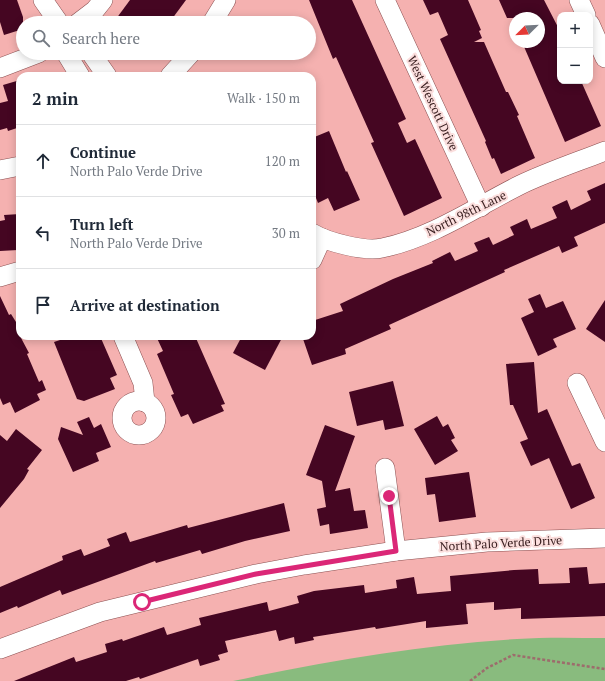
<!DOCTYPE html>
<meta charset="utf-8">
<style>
body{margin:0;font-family:"PT Serif",serif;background:#f6f6f7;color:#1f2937}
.controls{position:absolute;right:12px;top:12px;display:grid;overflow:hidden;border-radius:8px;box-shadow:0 2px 10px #0003}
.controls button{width:36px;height:36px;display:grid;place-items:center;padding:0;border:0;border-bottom:1px solid #e0e1e3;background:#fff;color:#1f2937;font:20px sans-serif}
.compass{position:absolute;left:509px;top:12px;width:36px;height:36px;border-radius:50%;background:#fff;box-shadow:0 2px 10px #0003;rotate:246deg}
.stop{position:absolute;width:12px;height:12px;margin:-9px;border:3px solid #db2777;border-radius:50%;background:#fff}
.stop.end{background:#db2777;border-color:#fff;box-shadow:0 1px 4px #0008}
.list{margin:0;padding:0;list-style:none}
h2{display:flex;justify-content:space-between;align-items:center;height:52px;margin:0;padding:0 16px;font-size:17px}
h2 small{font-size:13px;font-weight:400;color:#747a83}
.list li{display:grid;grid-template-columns:26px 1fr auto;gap:12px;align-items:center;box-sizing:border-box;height:72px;padding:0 16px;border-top:1px solid #e0e1e3}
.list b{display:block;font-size:15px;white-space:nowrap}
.list p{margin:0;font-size:13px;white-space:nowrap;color:#747a83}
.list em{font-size:13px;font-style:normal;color:#747a83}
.icon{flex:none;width:22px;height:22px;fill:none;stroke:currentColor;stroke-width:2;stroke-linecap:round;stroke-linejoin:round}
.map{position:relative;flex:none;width:605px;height:681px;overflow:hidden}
.search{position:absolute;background:#fff;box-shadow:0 2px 10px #0003;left:16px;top:16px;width:300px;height:44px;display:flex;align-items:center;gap:10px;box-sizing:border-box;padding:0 14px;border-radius:22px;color:#747a83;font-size:15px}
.panel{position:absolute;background:#fff;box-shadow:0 2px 10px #0003;left:16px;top:72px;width:300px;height:268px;border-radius:12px}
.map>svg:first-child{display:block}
</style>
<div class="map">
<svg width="605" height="681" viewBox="0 0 605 681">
<rect width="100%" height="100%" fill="#f5b1b0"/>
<path fill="#89bb7e" d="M605,638V681H233C327,661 421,645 517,639C546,637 576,638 605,638Z"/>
<g fill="#450622">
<polygon points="0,0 17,0 23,17 23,29 4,35 0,22"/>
<polygon points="130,0 186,0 169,23 113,23"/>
<polygon points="309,0 352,0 406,119 398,123 407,143 415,139 442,198 404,216 371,143 374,142 336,57 333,59"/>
<polygon points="423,0 468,0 481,30 479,31 482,38 474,42 484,42 506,92 508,92 519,115 517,116 535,158 501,174 494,158 492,159 485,142 486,141 440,39 448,35 438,12 430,15"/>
<polygon points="499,0 544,0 560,31 560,81 581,81 601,126 565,142 522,42 539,42 539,18 507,18"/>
<polygon points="20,80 20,127 8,131 7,128 0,130 0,103 8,101 3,85"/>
<polygon points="329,131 346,172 347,171 360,200 334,211 328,198 318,203 312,188 312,138"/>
<polygon points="605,183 605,223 574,237 578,246 562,253 559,246 504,270 505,272 389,325 391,329 345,349 346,354 312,365 302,336 312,336 312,321 343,311 340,304 393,279 433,263 432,261 450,252 455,261 478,251 474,243 489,237 493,245 514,235 510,227 527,219 531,229 557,218 552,207 567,200 571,210 591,200 587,191"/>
<polygon points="20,214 18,250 0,251 0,221 5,220 4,215"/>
<polygon points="540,294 546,308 563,301 576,329 553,339 557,347 538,356 521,318 534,312 528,299"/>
<polygon points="0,296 9,315 11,314 16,322 20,336 29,353 27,354 39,382 42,380 46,390 37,394 40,400 15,413 10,402 3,405 0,398"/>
<polygon points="605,300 605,342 586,329"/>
<polygon points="58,336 100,336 117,375 110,378 115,389 84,401 77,399 54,342 60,340"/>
<polygon points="156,336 195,336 225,404 221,405 224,411 193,424 188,414 181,417 171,395 174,394 157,354 163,351"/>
<polygon points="242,336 283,336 265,370 233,353"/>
<polygon points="534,362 538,413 547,409 572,466 580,463 595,498 571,509 549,458 531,466 520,442 528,439 513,405 510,405 506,364"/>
<polygon points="393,381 404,426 385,430 383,420 357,426 349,392"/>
<polygon points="437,416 443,427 448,424 455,438 451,440 458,451 435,465 414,429"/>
<polygon points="89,417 94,428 101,424 111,447 96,453 99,461 73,472 58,439 61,427 83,435 77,422"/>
<polygon points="325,425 355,436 335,491 350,488 354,511 365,510 368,528 330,534 329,524 320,526 317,509 326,507 322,481 306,475"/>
<polygon points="16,429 42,450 27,469 29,470 24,479 0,508 0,435 7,441"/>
<polygon points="469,472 476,517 439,522 435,494 427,495 425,478"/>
<polygon points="284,503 290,531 245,541 202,554 200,550 156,563 155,561 62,595 60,590 18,608 17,606 0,613 0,587 63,560 62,556 81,549 84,556 110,546 107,539 126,532 130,542 187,525 188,528"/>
<polygon points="587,567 589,584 605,583 605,616 521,619 521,608 494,610 494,602 466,604 468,624 426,628 426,621 376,629 375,627 313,637 314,640 295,644 294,637 279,641 276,630 225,641 228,652 218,655 220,660 200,666 198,659 140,679 139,677 126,681 14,681 74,657 76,662 107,652 105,644 122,639 123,641 164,627 167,635 201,625 199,618 267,602 269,611 299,603 297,596 314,591 364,585 365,593 397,588 396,580 414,577 417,594 451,591 450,576 514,570 538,569 539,584 570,583 569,568"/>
</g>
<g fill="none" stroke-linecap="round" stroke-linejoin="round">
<g stroke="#8c5051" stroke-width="20">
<g id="minor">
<polyline points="43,0 59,23"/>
<polyline points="385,0 481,207"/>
<polyline points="579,0 586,15"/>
<polyline points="78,23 95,10 103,0"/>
<polyline points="212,23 226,0"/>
<polyline points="590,24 605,58"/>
<polyline points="66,53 80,76"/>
<polyline points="91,53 107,76"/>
<polyline points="0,68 39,53"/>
<polyline points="170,76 191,53"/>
<polyline points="0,170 20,166"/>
<path d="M312,233C327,242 365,252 382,248C431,238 476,207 520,185C547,172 577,162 605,151"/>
<polyline points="312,260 322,238"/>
<polyline points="0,277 20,271"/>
<polyline points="123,336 143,383 145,402"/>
<polyline points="577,383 605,442"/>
<circle cx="139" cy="418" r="17"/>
<polyline points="385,468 396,551"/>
<polyline points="0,649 100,612 256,574 304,565 396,551 487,542 605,538"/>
</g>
</g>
<polyline stroke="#9d6c6c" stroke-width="2.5" stroke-dasharray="3 2" stroke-linecap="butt" points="470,681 487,668 513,655 605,669"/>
<use href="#minor" stroke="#fff" stroke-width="19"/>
</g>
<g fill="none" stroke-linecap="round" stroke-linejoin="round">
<polyline stroke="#db2777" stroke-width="5" points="142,602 256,574 396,551 389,496"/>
</g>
<g text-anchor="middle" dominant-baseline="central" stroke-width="4" stroke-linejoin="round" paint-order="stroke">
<g font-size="12" fill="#361c1d" stroke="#fbdedd">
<text transform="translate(433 103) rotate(65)">West Wescott Drive</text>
<text transform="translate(466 213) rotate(-26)">North 98th Lane</text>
<text transform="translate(501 543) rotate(-3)">North Palo Verde Drive</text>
</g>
</g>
</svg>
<div class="controls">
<button>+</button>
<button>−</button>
</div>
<svg class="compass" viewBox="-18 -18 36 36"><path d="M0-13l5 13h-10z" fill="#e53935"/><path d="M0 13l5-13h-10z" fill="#747a83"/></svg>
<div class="stop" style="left:142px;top:602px"></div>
<div class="stop end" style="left:389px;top:496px"></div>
<div class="search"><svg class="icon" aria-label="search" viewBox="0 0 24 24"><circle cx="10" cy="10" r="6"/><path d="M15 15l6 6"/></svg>Search here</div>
<section class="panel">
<h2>2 min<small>Walk · 150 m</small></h2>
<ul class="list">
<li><svg class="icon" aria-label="ahead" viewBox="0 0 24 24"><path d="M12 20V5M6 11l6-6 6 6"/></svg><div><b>Continue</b><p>North Palo Verde Drive</p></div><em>120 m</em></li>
<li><svg class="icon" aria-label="left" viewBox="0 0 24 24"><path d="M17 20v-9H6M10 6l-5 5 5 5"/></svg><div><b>Turn left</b><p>North Palo Verde Drive</p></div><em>30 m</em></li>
<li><svg class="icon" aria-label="arrive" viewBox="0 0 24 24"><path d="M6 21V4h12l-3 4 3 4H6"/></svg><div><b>Arrive at destination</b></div></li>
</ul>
</section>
</div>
